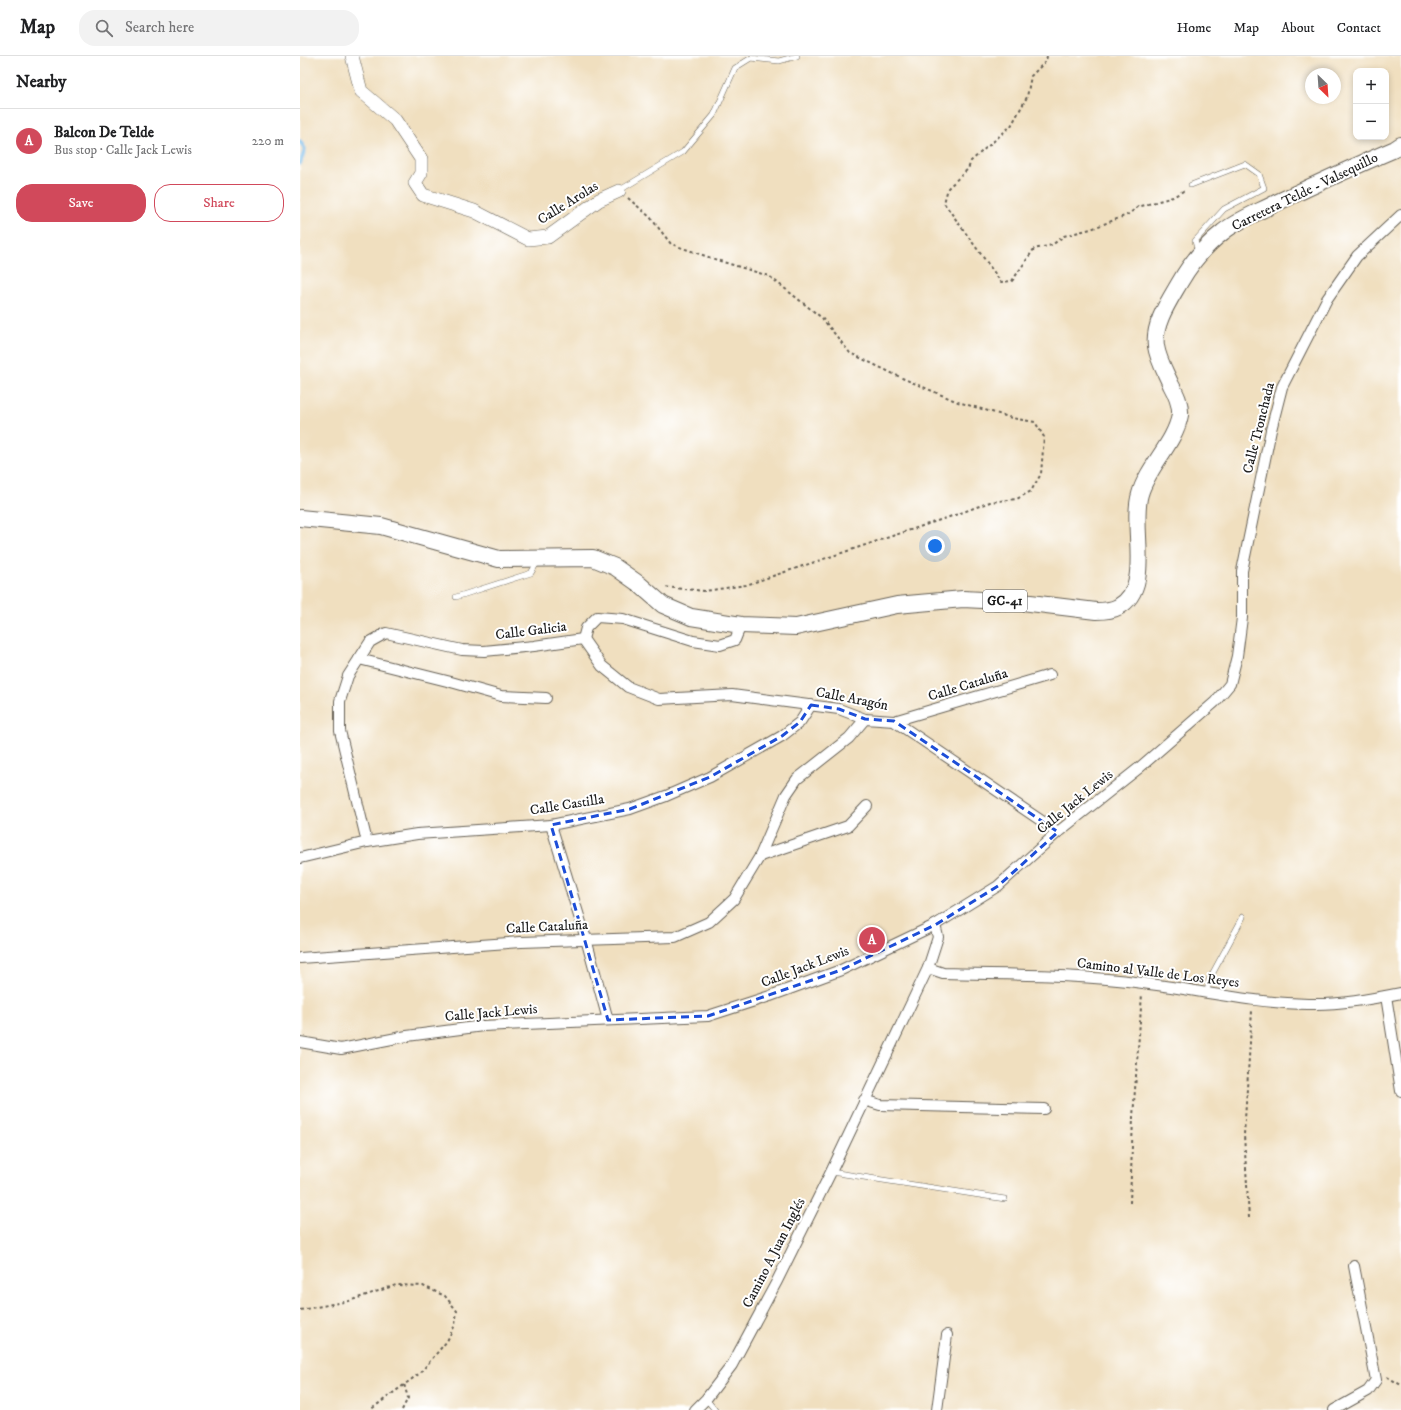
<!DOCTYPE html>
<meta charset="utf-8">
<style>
body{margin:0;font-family:"IM FELL DW Pica",serif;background:#f2f2f2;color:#202124}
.controls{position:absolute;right:12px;top:12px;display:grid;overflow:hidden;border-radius:8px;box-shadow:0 2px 6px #0003}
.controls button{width:36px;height:36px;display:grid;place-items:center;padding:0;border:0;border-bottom:1px solid #e0e0e0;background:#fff;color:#202124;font:20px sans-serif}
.compass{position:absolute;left:1005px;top:12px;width:36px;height:36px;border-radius:50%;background:#fff;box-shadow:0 2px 6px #0003;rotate:155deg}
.you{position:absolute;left:635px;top:490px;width:14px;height:14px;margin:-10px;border:3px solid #fff;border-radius:50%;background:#1a73e8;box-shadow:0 0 0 6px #1a73e833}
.badge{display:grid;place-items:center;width:26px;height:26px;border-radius:50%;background:#d1495b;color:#fff;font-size:13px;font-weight:700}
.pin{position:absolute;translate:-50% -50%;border:2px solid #fff;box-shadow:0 1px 4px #0006}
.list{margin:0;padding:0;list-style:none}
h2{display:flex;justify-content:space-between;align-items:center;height:52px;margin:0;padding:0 16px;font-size:17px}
h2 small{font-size:13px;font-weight:400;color:#757577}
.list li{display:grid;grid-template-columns:26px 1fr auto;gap:12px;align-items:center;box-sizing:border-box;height:64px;padding:0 16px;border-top:1px solid #e0e0e0}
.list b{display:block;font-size:15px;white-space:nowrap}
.list p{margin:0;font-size:13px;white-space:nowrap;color:#757577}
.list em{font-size:13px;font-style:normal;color:#757577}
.actions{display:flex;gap:8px;padding:12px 16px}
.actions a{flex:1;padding:9px 0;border:1px solid #d1495b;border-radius:16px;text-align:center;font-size:14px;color:#d1495b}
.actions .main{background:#d1495b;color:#fff}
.icon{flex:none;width:22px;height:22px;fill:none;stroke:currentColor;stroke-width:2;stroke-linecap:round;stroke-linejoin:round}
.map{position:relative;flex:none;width:1101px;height:1354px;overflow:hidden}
header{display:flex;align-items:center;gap:24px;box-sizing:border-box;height:56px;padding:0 20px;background:#fff;border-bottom:1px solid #e0e0e0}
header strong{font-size:19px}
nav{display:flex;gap:22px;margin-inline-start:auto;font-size:14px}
.search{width:280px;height:36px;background:#f2f2f2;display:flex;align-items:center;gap:10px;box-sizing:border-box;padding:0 14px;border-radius:16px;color:#757577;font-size:15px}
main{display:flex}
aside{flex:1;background:#fff}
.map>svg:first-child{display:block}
</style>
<header>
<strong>Map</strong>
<div class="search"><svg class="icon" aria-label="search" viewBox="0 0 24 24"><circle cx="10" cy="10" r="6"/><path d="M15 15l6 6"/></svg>Search here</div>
<nav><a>Home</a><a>Map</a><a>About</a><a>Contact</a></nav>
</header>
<main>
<aside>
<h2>Nearby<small></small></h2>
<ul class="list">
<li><span class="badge">A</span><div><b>Balcon De Telde</b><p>Bus stop · Calle Jack Lewis</p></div><em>220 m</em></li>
</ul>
<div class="actions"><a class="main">Save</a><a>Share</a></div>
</aside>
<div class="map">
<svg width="1101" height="1354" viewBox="0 0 1101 1354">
<rect width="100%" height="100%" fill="#fff"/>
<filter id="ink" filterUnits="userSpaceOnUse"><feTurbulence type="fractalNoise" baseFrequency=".025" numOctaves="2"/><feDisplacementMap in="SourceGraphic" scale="8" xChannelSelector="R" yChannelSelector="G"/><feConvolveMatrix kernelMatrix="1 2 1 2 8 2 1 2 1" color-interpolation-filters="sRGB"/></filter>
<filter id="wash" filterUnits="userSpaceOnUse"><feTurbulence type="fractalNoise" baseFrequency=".012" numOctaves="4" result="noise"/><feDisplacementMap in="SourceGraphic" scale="16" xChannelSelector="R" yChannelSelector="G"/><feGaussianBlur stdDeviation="0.9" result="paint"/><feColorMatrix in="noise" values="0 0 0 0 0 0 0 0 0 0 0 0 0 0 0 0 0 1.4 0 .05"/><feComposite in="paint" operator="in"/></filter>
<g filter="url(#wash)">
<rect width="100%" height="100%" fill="#f0dfbf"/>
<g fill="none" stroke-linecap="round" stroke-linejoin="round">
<polyline stroke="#75bcec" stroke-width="3.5" points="0,85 5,93 0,108"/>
</g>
</g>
<g filter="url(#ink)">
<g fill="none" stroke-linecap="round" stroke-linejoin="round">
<g stroke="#666055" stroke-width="6">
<g id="service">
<polyline points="891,129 945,108 959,118 964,132 924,153 895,185 898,196"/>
<polyline points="320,134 383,96 414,59 435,12 451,2 479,5 497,0"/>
<polyline points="156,541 231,517 238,505"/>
<polyline points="907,937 909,924 943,861"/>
<polyline points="531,1116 705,1143"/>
<polyline points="406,1343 415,1354"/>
</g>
</g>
<g stroke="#666055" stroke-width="12">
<g id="minor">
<polyline points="283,583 302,610 328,631 359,643 432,639 539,653 565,663 594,665 758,776"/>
<polyline points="283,583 286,572 297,561 323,563 393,585 420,589 435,584 441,569"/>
<polyline points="59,603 151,626 201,640 246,642"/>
<polyline points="594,665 750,619"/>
<polyline points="251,769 286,883 308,964"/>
<polyline points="67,786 40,675 40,645 48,620 70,586 86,577 162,594 184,595 234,590 283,583"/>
<polyline points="460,800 548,770 567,750"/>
<polyline points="0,802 67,786 117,778 251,769 330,753 366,740 410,721 482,680 500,666 511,649"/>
<polyline points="0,902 221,886 375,881 409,866 434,843 460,800 486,739 497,723 549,682 565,663"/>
<path d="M628,912L643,917C710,919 777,918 843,927C898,934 952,947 1008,948C1039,949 1071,943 1101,937"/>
<polyline points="1086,940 1101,1035"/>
<polyline points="0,986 41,993 107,980 183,970 408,960 470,940 541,914 635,869 698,830 758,776 839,712 915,646 930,628 937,600 942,562 942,515 971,374 982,331 1027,243 1057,200 1101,159"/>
<polyline points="564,1044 580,1049 744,1053"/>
<polyline points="395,1354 406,1343 432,1309 476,1227 531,1116 628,912 638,881 635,869"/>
<polyline points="637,1354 647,1279"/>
<polyline points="1034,1354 1068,1335 1076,1324 1054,1210"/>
</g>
</g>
<g stroke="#666055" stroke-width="14">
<polyline id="tertiary" points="52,0 61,35 95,64 121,103 121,117 115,127 123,139 174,155 228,183 248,181 299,144 319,135"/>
</g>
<g stroke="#666055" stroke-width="18">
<path id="primary" d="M0,462L81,470L199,503L293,502L315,511L339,528L363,549L391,561L441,569L496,571L597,549L663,543L722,546L796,555C803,555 811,555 818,551C854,532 830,471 840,438C848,410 875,387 880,359C881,348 876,338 871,329C866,317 858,304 856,290C853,268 869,245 880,226C891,207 906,189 923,176C939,163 959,156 976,147C1016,128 1055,110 1095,93L1101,89"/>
</g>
<g stroke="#666055" stroke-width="2" stroke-dasharray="3 3" stroke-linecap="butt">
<polyline points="747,0 746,5 731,20 727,41 711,70 671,105 668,113 648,132 644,147 701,226 712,225 734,193 752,189 764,180 791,173 827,159 838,151 873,141 885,134"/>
<polyline points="328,142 350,161 371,188 420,205 469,220 522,262 550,297 602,322 658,346 712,362 735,366 744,381 741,418 731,435 717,443 690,446 658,458 446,529 405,535 364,531"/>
<polyline points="830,1147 833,1061 842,938"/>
<polyline points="949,1162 944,1079 952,955"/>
<polyline points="0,1254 49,1245 96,1229 123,1230 145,1240 157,1255 155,1269 147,1285 120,1317 70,1354"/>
<polyline points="1087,1321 1101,1329"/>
<polyline points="102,1354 108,1342 104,1328"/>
</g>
<use href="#service" stroke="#fff" stroke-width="5"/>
<use href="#minor" stroke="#fff" stroke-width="10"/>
<use href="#tertiary" stroke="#fff" stroke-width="13"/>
<use href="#primary" stroke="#fff" stroke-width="16"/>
</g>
</g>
<path fill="none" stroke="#1d4ed8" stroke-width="3" stroke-dasharray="8 5" stroke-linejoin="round" d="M511,649L539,653L565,663L594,665L758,776L698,830L635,869L541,914L408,960L308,964L251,769L330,753L410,721L482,680L500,666Z"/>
<g text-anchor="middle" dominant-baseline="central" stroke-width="4" stroke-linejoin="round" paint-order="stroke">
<rect fill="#fff" stroke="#606060" stroke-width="1" x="683" y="534" width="44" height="22" rx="3"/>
<g font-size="13" font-weight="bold" fill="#1c1c1c">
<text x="705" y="545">GC-41</text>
</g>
<g font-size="14" fill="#1c1c1c" stroke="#fff">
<text transform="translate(1005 136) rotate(-26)">Carretera Telde - Valsequillo</text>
<text transform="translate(268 147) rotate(-32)">Calle Arolas</text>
<text transform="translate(959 372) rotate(-76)">Calle Tronchada</text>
<text transform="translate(231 575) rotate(-7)">Calle Galicia</text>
<text transform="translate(668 629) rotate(-17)">Calle Cataluña</text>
<text transform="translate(552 643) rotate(11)">Calle Aragón</text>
<text transform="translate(775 746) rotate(-39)">Calle Jack Lewis</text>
<text transform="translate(267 749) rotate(-9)">Calle Castilla</text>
<text transform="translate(247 871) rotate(-3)">Calle Cataluña</text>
<text transform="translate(505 911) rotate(-21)">Calle Jack Lewis</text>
<text transform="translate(858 917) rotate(7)">Camino al Valle de Los Reyes</text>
<text transform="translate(191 957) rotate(-5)">Calle Jack Lewis</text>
<text transform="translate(474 1197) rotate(-63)">Camino A Juan Inglés</text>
</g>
</g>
</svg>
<div class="controls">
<button>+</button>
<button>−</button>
</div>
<svg class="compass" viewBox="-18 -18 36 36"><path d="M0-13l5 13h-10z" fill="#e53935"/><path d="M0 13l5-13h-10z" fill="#757577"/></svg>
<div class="you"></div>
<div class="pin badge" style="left:572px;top:884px">A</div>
</div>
</main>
